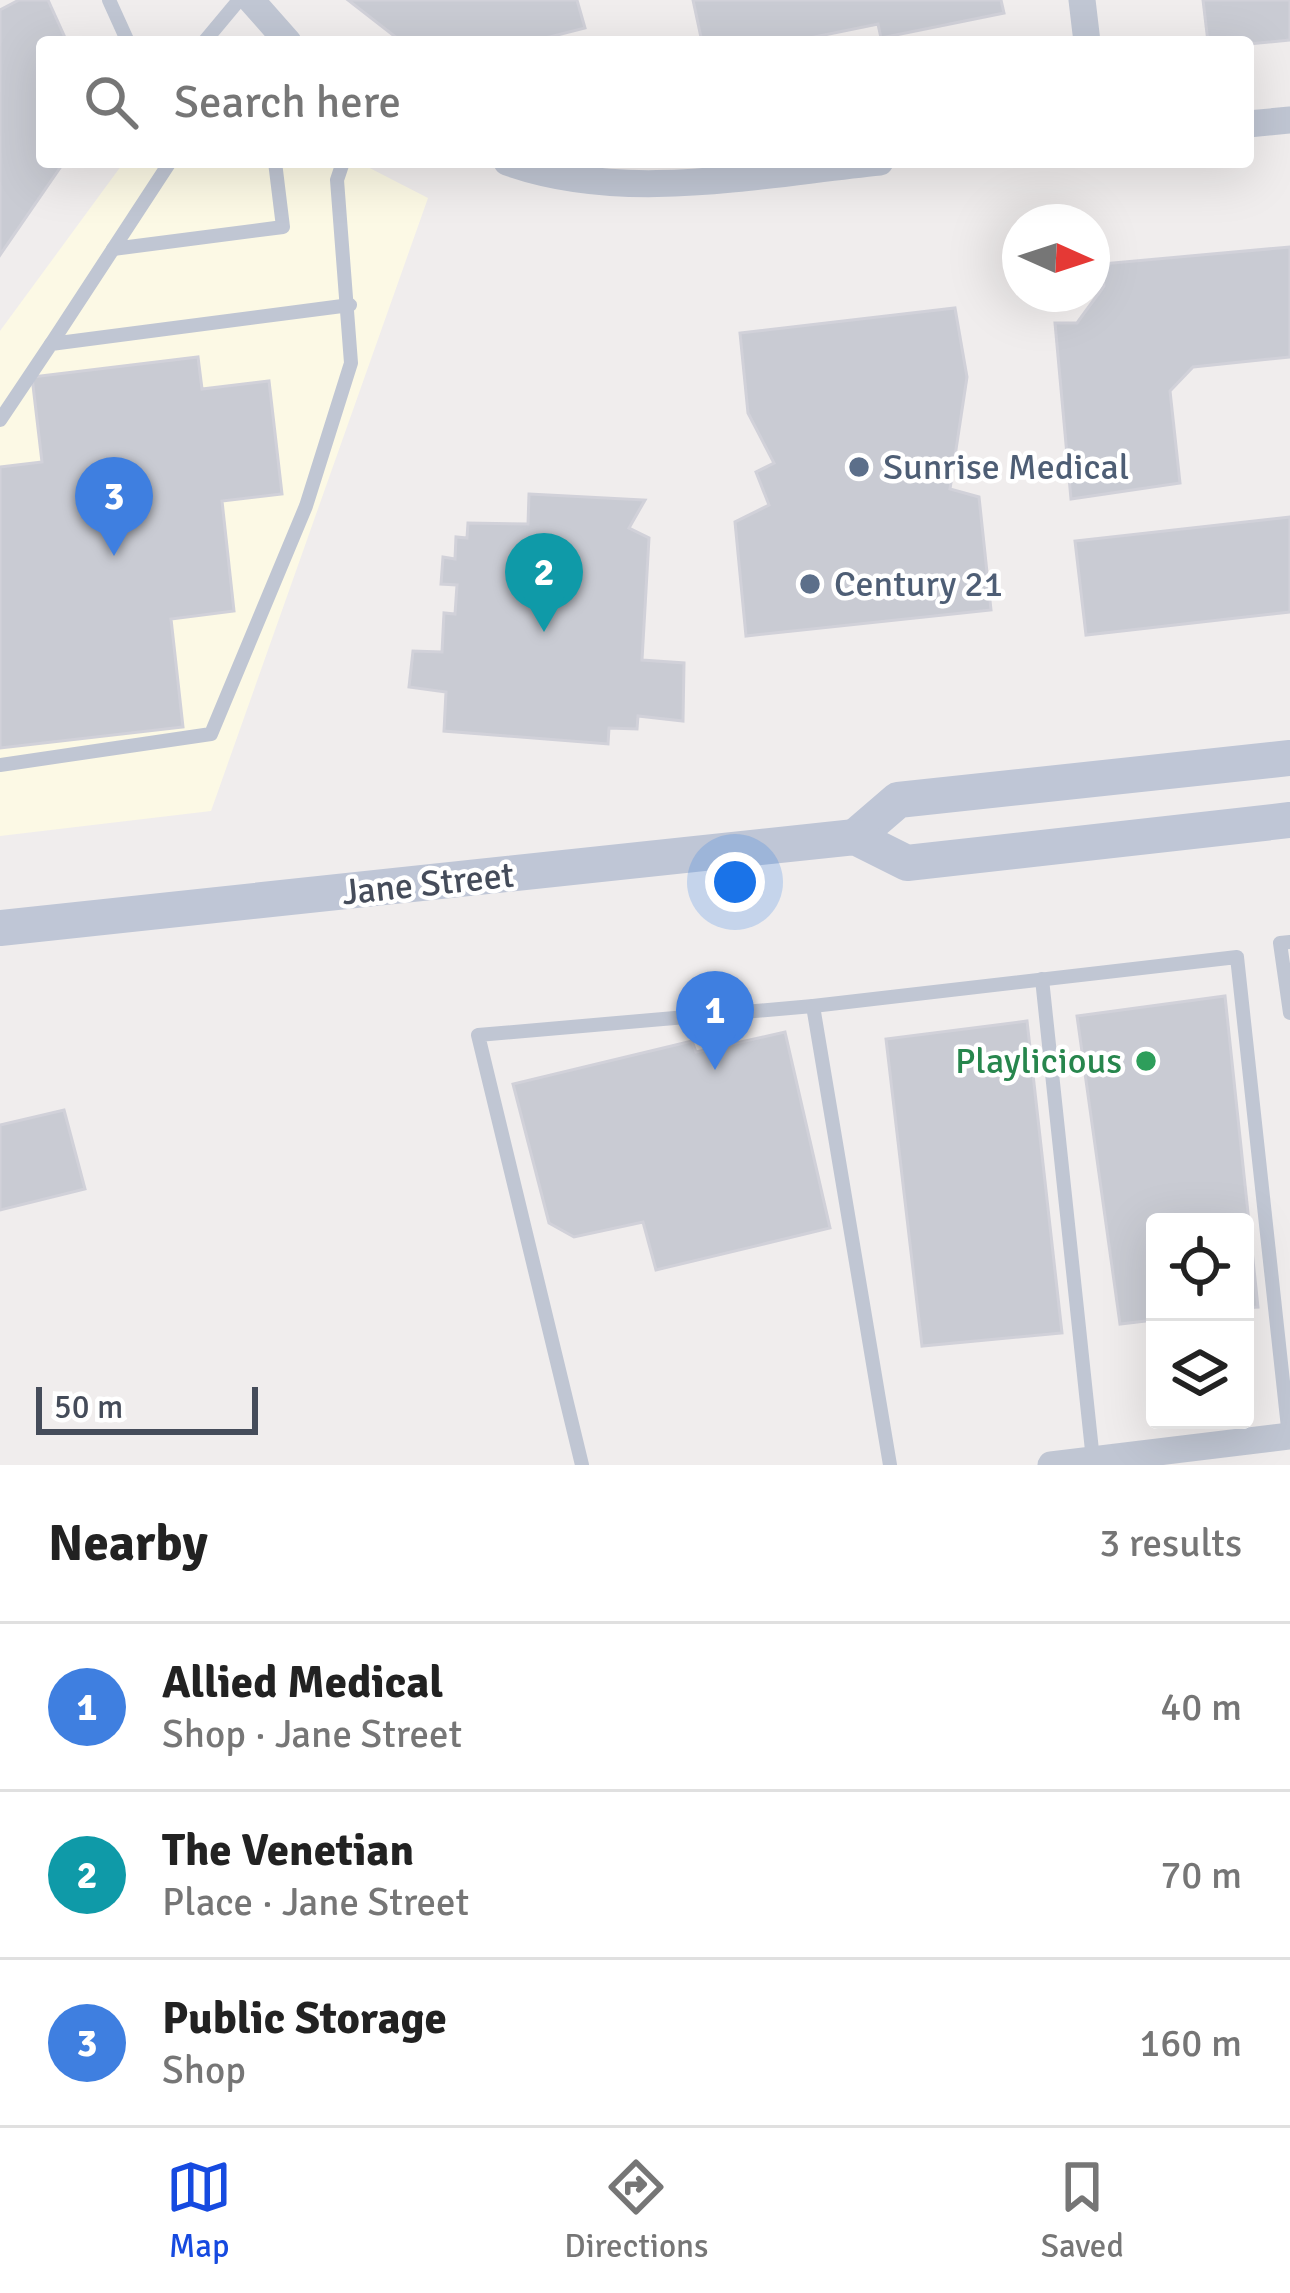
<!DOCTYPE html>
<meta charset="utf-8">
<style>
body{margin:0;font-family:Signika,sans-serif;background:#f2f2f2;color:#222}
.controls{position:absolute;right:36px;bottom:36px;display:grid;overflow:hidden;border-radius:12px;box-shadow:0 12px 48px #0002}
.controls button{width:108px;height:108px;display:grid;place-items:center;padding:0;border:0;border-bottom:3px solid #e0e0e0;background:#fff;color:#222;font:60px sans-serif}
.compass{position:absolute;left:1002px;top:204px;width:108px;height:108px;border-radius:50%;background:#fff;box-shadow:0 12px 48px #0002;rotate:93deg}
.scale{position:absolute;left:36px;bottom:30px;width:222px;box-sizing:border-box;padding-left:12px;border:6px solid #454c5a;border-top:0;font-size:33px;line-height:42px;white-space:nowrap;color:#454c5a;-webkit-text-stroke:9px #fff;paint-order:stroke}
.you{position:absolute;left:735px;top:882px;width:42px;height:42px;margin:-30px;border:9px solid #fff;border-radius:50%;background:#1a73e8;box-shadow:0 0 0 18px #1a73e833}
.badge{display:grid;place-items:center;width:78px;height:78px;border-radius:50%;background:#164ae0;color:#fff;font-size:39px;font-weight:700}
.pin{position:absolute;translate:-50% -99px;filter:drop-shadow(0 3px 6px #0008)}
.pin::after{content:'';position:absolute;top:63px;width:42px;height:36px;background:inherit;clip-path:polygon(0 0,100% 0,50% 100%)}
.list{margin:0;padding:0;list-style:none}
h2{display:flex;justify-content:space-between;align-items:center;height:156px;margin:0;padding:0 48px;font-size:51px}
h2 small{font-size:39px;font-weight:400;color:#767676}
.list li{display:grid;grid-template-columns:78px 1fr auto;gap:36px;align-items:center;box-sizing:border-box;height:168px;padding:0 48px;border-top:3px solid #e0e0e0}
.list b{display:block;font-size:45px;white-space:nowrap}
.list p{margin:0;font-size:39px;white-space:nowrap;color:#767676}
.list em{font-size:39px;font-style:normal;color:#767676}
.icon{flex:none;width:66px;height:66px;fill:none;stroke:currentColor;stroke-width:2;stroke-linecap:round;stroke-linejoin:round}
.map{position:relative;flex:none;width:1290px;height:1465px;overflow:hidden}
.search{position:absolute;background:#fff;box-shadow:0 12px 48px #0002;left:36px;right:36px;top:36px;height:132px;display:flex;align-items:center;gap:30px;box-sizing:border-box;padding:0 42px;border-radius:12px;color:#767676;font-size:45px}
.sheet{height:660px;background:#fff}
nav{display:flex;justify-content:space-around;align-items:center;box-sizing:border-box;height:168px;border-top:3px solid #e0e0e0;background:#fff;font-size:33px;color:#767676}
nav a{display:grid;justify-items:center;gap:6px}
nav .on{color:#164ae0}
.map>svg:first-child{display:block}
</style>
<div class="map">
<svg width="1290" height="1465" viewBox="0 0 1290 1465">
<rect width="100%" height="100%" fill="#f0eded"/>
<polygon fill="#fcf9e5" points="124,162 358,162 428,198 211,811 0,836 0,331"/>
<g fill="#c9cbd3" stroke="#d1d1d9" stroke-width="3">
<polygon points="19,0 48,0 67,42 42,42 42,162 64,162 0,255 0,10"/>
<polygon points="348,0 577,0 585,28 530,42 402,42"/>
<polygon points="693,0 1001,0 1004,13 881,38 878,24 790,42 702,42"/>
<polygon points="1203,0 1290,0 1290,40 1248,44 1208,42"/>
<polygon points="1290,247 1290,357 1193,367 1170,391 1180,483 1071,499 1055,323 1077,323 1104,286 1101,264"/>
<polygon points="955,308 967,377 950,489 979,497 991,610 746,636 735,522 769,505 756,472 774,463 748,413 740,333"/>
<polygon points="198,357 202,389 269,381 282,494 222,501 234,611 171,619 183,727 0,748 0,467 42,462 32,377"/>
<polygon points="529,494 645,500 629,528 649,538 642,660 684,663 683,721 638,716 637,729 609,728 608,744 444,731 446,692 409,687 413,651 442,652 444,613 455,614 457,585 441,584 443,557 455,559 456,537 467,538 468,523 528,524"/>
<polygon points="1290,517 1290,612 1086,635 1075,541"/>
<polygon points="1225,996 1258,1307 1245,1308 1245,1222 1155,1222 1155,1320 1120,1324 1077,1016"/>
<polygon points="1027,1021 1062,1333 922,1346 886,1039"/>
<polygon points="785,1032 830,1228 656,1270 643,1222 574,1237 549,1223 513,1084 692,1041 696,1052"/>
<polygon points="64,1110 85,1189 0,1210 0,1125"/>
</g>
<g fill="none" stroke-linecap="round" stroke-linejoin="round">
<g stroke="#c0c6d3" stroke-width="14">
<polyline points="109,0 128,42"/>
<polyline points="204,42 239,0"/>
<polyline points="113,249 283,227 275,162"/>
<polyline points="51,344 170,162"/>
<polyline points="0,420 51,344 350,305"/>
<polyline points="0,765 211,734 306,506 351,363 337,180 343,162"/>
<polyline points="1290,942 1280,943 1290,1013"/>
<polyline points="1042,979 1093,1460"/>
<polyline points="582,1465 478,1035 813,1006"/>
<polyline points="890,1465 813,1006 1237,957 1289,1437"/>
</g>
<g stroke="#c0c6d3" stroke-width="27">
<polyline points="251,0 288,42"/>
<polyline points="1082,0 1087,42"/>
<polyline points="1248,124 1290,120"/>
<path d="M507,162C624,204 760,174 880,162"/>
<polyline points="1051,1465 1290,1436"/>
</g>
<g stroke="#bfc6d6" stroke-width="36">
<polyline points="855,837 898,800 1290,758"/>
<polyline points="0,928 855,837 907,863 1290,820"/>
</g>
</g>
<g fill="#5c6f8a" stroke="#fff" stroke-width="4.5">
<circle cx="859" cy="467" r="12"/>
<circle cx="810" cy="584" r="12"/>
</g>
<circle fill="#2e9e5b" stroke="#fff" stroke-width="4.5" cx="1146" cy="1061" r="12"/>
<g text-anchor="middle" dominant-baseline="central" stroke-width="9" stroke-linejoin="round" paint-order="stroke">
<g font-size="36" fill="#4e5e75" stroke="#fff" text-anchor="start">
<text x="883" y="467">Sunrise Medical</text>
<text x="834" y="584">Century 21</text>
</g>
<g font-size="36" fill="#454c5a" stroke="#fff">
<text transform="translate(428 884) rotate(-6)">Jane Street</text>
</g>
<g font-size="36" fill="#27864d" stroke="#fff" text-anchor="end">
<text x="1122" y="1061">Playlicious</text>
</g>
</g>
</svg>
<div class="controls">
<button><svg class="icon" aria-label="locate" viewBox="0 0 24 24"><circle cx="12" cy="12" r="6"/><path d="M12 2v4M12 18v4M2 12h4M18 12h4"/></svg></button>
<button><svg class="icon" aria-label="layers" viewBox="0 0 24 24"><path d="M12 4l9 5-9 5-9-5zM3 14l9 5 9-5"/></svg></button>
</div>
<svg class="compass" viewBox="-18 -18 36 36"><path d="M0-13l5 13h-10z" fill="#e53935"/><path d="M0 13l5-13h-10z" fill="#767676"/></svg>
<div class="scale">50 m</div>
<div class="you"></div>
<div class="pin badge" style="left:715px;top:1070px;background:#3f7fe0">1</div>
<div class="pin badge" style="left:544px;top:632px;background:#0f9aa8">2</div>
<div class="pin badge" style="left:114px;top:556px;background:#3f7fe0">3</div>
<div class="search"><svg class="icon" aria-label="search" viewBox="0 0 24 24"><circle cx="10" cy="10" r="6"/><path d="M15 15l6 6"/></svg>Search here</div>
</div>
<section class="sheet">
<h2>Nearby<small>3 results</small></h2>
<ul class="list">
<li><span class="badge" style="background:#3f7fe0">1</span><div><b>Allied Medical</b><p>Shop · Jane Street</p></div><em>40 m</em></li>
<li><span class="badge" style="background:#0f9aa8">2</span><div><b>The Venetian</b><p>Place · Jane Street</p></div><em>70 m</em></li>
<li><span class="badge" style="background:#3f7fe0">3</span><div><b>Public Storage</b><p>Shop</p></div><em>160 m</em></li>
</ul>
</section>
<nav>
<a class="on"><svg class="icon" aria-label="map" viewBox="0 0 24 24"><path d="M3 6l6-2 6 2 6-2v14l-6 2-6-2-6 2zM9 4v14M15 6v14"/></svg>Map</a>
<a><svg class="icon" aria-label="directions" viewBox="0 0 24 24"><path d="M12 3l9 9-9 9-9-9zM9 14v-3h6M13 9l2 2-2 2"/></svg>Directions</a>
<a><svg class="icon" aria-label="saved" viewBox="0 0 24 24"><path d="M7 4h10v16l-5-4-5 4z"/></svg>Saved</a>
</nav>
